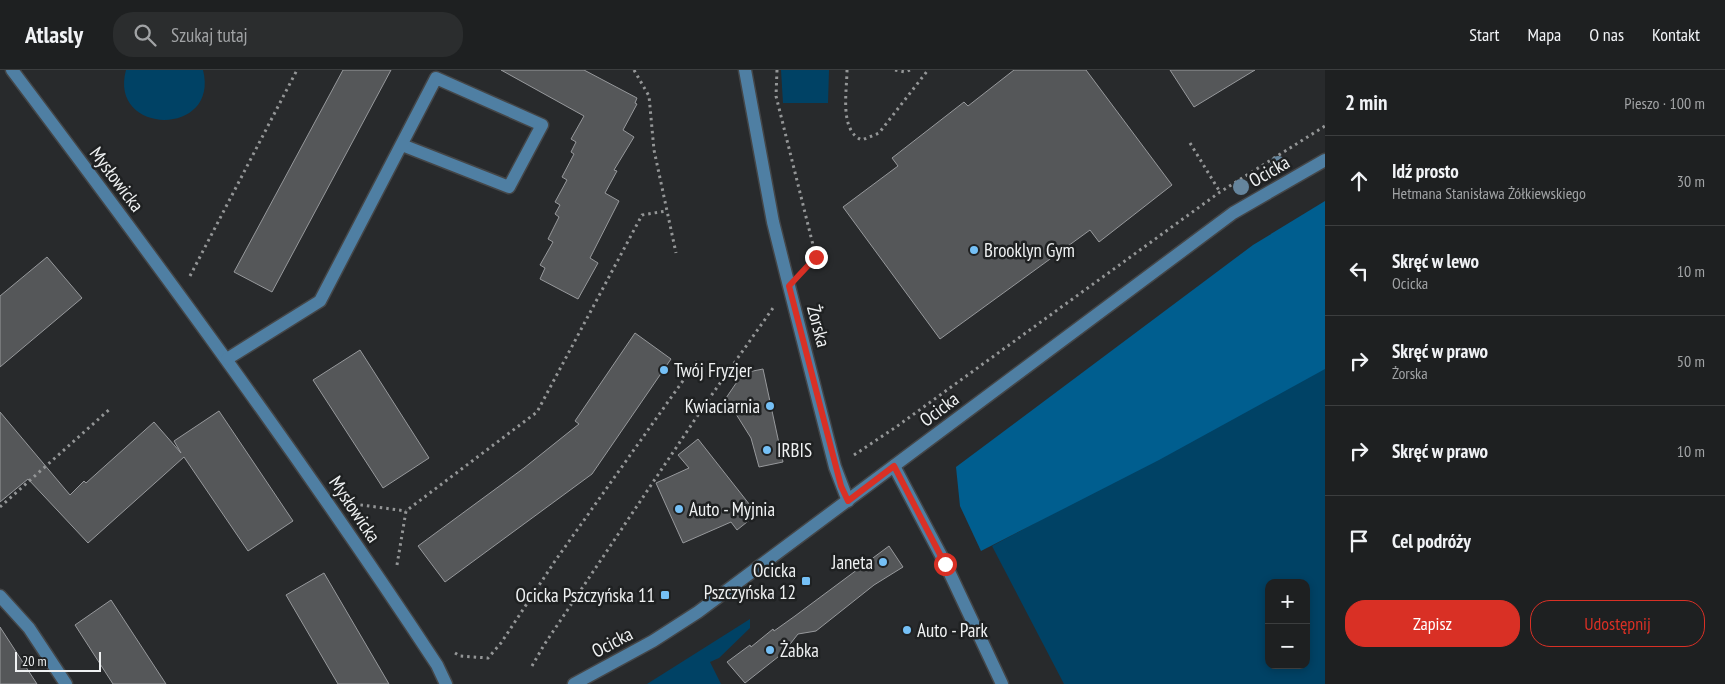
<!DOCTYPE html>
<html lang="pl">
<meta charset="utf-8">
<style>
body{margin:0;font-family:"PT Sans Narrow",sans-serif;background:#2b2d2e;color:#f1f3f6}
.controls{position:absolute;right:15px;bottom:15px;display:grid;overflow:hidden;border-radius:10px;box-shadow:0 2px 8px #0003}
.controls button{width:45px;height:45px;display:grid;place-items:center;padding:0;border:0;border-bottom:1px solid #3c3e3f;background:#1e2021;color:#f1f3f6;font:25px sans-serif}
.scale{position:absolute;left:15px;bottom:12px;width:86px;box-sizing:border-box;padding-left:5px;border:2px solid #eff1f2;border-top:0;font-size:14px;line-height:18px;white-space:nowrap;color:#eff1f2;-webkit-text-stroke:4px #1f2122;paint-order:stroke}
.stop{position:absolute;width:15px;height:15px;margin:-11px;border:4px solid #d93025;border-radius:50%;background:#fff}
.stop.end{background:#d93025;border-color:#fff;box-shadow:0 1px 5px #0008}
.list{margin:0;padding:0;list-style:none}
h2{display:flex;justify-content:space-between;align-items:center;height:65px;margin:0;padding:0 20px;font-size:21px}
h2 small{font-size:16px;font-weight:400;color:#a1a3a5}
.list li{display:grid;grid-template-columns:32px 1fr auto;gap:15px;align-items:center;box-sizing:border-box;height:90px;padding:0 20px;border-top:1px solid #3c3e3f}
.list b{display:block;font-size:19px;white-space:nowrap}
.list p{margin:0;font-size:16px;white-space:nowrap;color:#a1a3a5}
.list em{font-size:16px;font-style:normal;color:#a1a3a5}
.actions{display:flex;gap:10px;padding:15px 20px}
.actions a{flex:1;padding:11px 0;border:1px solid #d93025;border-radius:20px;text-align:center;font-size:18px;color:#d93025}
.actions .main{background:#d93025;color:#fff}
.icon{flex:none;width:28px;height:28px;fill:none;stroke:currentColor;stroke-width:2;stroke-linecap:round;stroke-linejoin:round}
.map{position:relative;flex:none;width:1325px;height:614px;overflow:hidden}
header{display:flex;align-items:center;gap:30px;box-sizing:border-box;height:70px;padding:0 25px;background:#1e2021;border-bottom:1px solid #3c3e3f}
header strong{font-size:24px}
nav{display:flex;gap:28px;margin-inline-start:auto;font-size:18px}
.search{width:350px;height:45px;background:#2b2d2e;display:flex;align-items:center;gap:12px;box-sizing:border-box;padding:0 18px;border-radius:20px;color:#a1a3a5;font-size:19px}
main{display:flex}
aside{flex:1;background:#1e2021}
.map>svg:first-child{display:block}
</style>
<header>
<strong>Atlasly</strong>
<div class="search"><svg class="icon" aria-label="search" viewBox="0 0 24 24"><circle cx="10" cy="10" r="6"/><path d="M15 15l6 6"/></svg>Szukaj tutaj</div>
<nav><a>Start</a><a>Mapa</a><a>O nas</a><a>Kontakt</a></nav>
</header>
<main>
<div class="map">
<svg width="1325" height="614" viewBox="0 0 1325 614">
<rect width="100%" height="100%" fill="#282a2c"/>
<g fill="#004265" fill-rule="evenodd">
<path d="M126,0H203C220,67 108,66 126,0Z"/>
<polygon points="781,0 829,0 828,33 783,33"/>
<path d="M1325,298V614H1064L992,476ZM1269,513H1306V595H1269Z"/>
<polygon points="750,549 750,558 719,588 710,592 721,614 647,614"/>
</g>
<polygon fill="#005e8f" points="1325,131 1325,299 1159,390 981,481 960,436 956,397 1253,175"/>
<g fill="#555759" stroke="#97999c">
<polygon points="343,0 391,0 272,222 234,202"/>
<polygon points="501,0 584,0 637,28 635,33 637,34 623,60 634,67 614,100 617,101 605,123 619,131 590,188 598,193 578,229 540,209 545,198 540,195 553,172 548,169 559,147 555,144 560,135 555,132 567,110 562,107 574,84 571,82 576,72 571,69 584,46"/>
<polygon points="1014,0 1086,0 1172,115 1099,172 1090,160 940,269 843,137 898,96 892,88 964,32 968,36"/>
<polygon points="1170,0 1255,0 1194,37"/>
<polygon points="47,187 82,228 0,297 0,226"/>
<polygon points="635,263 671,289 592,404 445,512 418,476 524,398 579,354 575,351"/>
<polygon points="360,280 429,388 383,418 313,310"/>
<polygon points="763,299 783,392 759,397 751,368 726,328 743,303"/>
<polygon points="219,341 293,451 248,481 184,387 88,473 28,409 0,432 0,342 70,425 84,411 86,413 154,352 181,383 174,371"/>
<polygon points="698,369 757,444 737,460 731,452 683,473 656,413 689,398 678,385"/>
<polygon points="889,476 903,497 874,515 816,561 798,564 783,583 745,613 727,592 750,575 751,577 773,559 774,561 795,546"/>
<polygon points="324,503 341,532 389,614 338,614 286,525"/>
<polygon points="111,530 166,614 113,614 75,555"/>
<polygon points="0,557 37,614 0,614"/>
</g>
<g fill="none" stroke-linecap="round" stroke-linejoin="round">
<g stroke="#444648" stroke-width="15">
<g id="minor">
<path d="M12,0C159,195 303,391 437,595L446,614"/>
<polyline points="745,0 773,152 789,216 835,397 848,431"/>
<polyline points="227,289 320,231 436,8 542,55 509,117 402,75"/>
<polyline points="894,396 945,493 1002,614"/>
<polyline points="0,526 29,558 66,614"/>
<polyline points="574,614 653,571 698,542 1233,143 1325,90"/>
</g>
</g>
<g stroke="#949697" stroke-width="3" stroke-dasharray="2.5 4" stroke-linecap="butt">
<polyline points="634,0 649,26 654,80 676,183"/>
<polyline points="777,0 776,26 816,187 805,198"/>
<path d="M847,0C847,21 839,61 862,70L879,63L928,0"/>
<polyline points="895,0 905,2 910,0"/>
<polyline points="1190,73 1220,122"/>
<polyline points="190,206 297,0"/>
<polyline points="854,385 896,357 1220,122 1325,56"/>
<polyline points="354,434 406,441"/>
<polyline points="0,437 111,338"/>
<polyline points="397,495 406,441 537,342 642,145 666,141"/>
<polyline points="455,583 460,586 488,588 501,573 555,491 697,291"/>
<polyline points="532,596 544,575 706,333 773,238"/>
</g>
<use href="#minor" stroke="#4f7fa3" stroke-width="12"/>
</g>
<g fill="#65859d">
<circle cx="1278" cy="94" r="8"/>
<circle cx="1241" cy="117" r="8"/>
</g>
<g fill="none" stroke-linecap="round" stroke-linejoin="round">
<polyline stroke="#d93025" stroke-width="6" points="816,187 789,216 841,416 848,431 894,396 945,494"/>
</g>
<g fill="#75c0f6" stroke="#1f2122" stroke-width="2">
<circle cx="974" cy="180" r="5"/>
<circle cx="664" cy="300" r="5"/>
<circle cx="770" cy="336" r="5"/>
<circle cx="767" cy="380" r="5"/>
<circle cx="679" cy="439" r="5"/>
<circle cx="883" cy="492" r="5"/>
<rect x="801" y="506" width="10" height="10" rx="2.5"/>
<rect x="660" y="520" width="10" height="10" rx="2.5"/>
<circle cx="907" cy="560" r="5"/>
<circle cx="770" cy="580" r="5"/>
</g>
<g text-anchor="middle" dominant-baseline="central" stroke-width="5" stroke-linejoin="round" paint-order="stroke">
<g font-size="19" fill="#eff1f2" stroke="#1f2122">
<text transform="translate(1269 101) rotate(-30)">Ocicka</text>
<text transform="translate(117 109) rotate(53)">Mysłowicka</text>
<text transform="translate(819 256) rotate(75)">Żorska</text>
<text transform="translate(939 339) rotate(-37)">Ocicka</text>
<text transform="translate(355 439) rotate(56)">Mysłowicka</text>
<text transform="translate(612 572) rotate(-28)">Ocicka</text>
</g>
<g font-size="19" fill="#eff1f2" stroke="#1f2122" text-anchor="start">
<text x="984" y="180">Brooklyn Gym</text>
<text x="674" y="300">Twój Fryzjer</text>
<text x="760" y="336" text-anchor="end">Kwiaciarnia</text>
<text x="777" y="380">IRBIS</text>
<text x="689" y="439">Auto - Myjnia</text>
<text x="873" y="492" text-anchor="end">Janeta</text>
<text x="796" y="500" text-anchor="end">Ocicka<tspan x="796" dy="22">Pszczyńska 12</tspan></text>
<text x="655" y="525" text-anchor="end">Ocicka Pszczyńska 11</text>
<text x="917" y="560">Auto - Park</text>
<text x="780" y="580">Żabka</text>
</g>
</g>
</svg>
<div class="controls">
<button>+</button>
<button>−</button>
</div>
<div class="scale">20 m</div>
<div class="stop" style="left:945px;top:494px"></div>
<div class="stop end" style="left:816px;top:187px"></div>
</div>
<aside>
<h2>2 min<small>Pieszo · 100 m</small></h2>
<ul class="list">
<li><svg class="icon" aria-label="ahead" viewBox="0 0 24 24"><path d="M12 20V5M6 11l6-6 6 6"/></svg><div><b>Idź prosto</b><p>Hetmana Stanisława Żółkiewskiego</p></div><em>30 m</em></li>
<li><svg class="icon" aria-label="left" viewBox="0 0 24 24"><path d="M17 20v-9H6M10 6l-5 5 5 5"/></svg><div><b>Skręć w lewo</b><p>Ocicka</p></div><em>10 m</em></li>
<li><svg class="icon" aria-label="right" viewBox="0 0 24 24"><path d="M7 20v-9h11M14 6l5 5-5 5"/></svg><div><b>Skręć w prawo</b><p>Żorska</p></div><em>50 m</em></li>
<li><svg class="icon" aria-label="right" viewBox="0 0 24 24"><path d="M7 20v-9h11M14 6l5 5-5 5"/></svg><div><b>Skręć w prawo</b></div><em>10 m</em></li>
<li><svg class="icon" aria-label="arrive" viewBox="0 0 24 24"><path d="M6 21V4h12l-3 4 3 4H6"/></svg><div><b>Cel podróży</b></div></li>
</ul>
<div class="actions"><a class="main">Zapisz</a><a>Udostępnij</a></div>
</aside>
</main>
